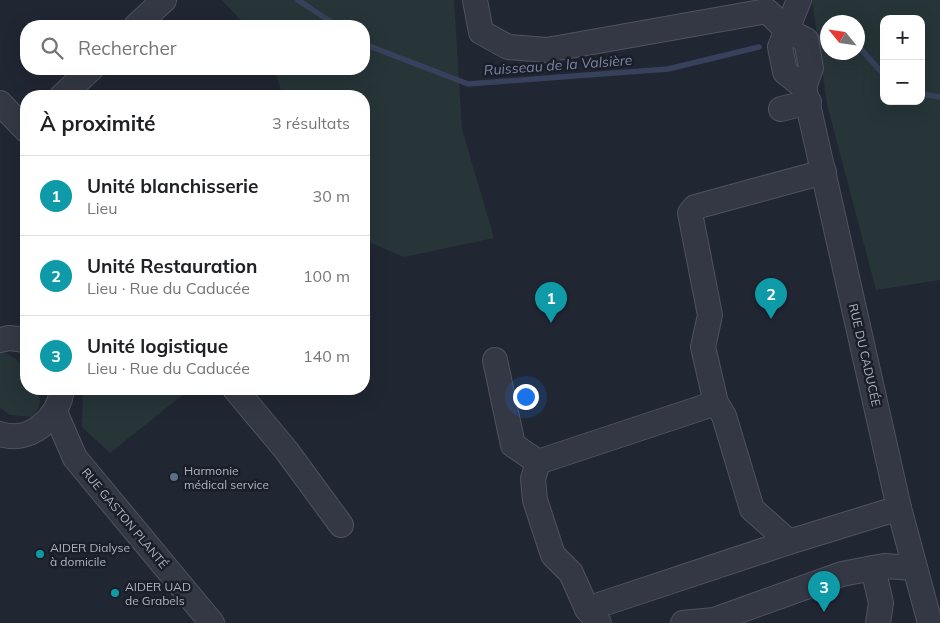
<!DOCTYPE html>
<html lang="fr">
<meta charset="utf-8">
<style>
body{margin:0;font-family:Mulish,sans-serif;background:#f2f2f2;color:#202124}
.controls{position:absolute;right:15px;top:15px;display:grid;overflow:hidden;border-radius:10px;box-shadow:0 5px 20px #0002}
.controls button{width:45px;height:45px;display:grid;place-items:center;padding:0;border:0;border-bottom:1px solid #e0e0e0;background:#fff;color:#202124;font:25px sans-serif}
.compass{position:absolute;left:820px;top:15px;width:45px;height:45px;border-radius:50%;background:#fff;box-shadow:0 5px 20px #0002;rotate:299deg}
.you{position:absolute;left:525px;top:396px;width:18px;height:18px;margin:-12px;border:4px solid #fff;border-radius:50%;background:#1a73e8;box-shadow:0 0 0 8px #1a73e833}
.badge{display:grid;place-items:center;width:32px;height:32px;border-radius:50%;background:#505a7d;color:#fff;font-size:16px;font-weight:700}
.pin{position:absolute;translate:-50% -41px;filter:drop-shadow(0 1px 2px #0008)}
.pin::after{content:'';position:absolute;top:26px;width:18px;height:15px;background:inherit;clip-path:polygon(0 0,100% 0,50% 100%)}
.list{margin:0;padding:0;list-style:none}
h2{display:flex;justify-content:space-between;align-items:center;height:65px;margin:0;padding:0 20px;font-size:21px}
h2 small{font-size:16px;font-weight:400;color:#757577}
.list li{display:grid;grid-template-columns:32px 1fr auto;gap:15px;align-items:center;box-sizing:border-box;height:80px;padding:0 20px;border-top:1px solid #e0e0e0}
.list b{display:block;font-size:19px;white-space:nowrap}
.list p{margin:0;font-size:16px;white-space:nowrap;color:#757577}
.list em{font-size:16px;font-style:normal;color:#757577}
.icon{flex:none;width:28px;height:28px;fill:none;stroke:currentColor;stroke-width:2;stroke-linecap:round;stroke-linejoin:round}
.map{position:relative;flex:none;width:940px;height:623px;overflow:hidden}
.search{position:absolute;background:#fff;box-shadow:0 5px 20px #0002;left:20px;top:20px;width:350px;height:55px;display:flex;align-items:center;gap:12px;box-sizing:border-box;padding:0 18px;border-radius:20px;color:#757577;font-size:19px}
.panel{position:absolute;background:#fff;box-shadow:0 5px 20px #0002;left:20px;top:90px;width:350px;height:305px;border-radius:20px}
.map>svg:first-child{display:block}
</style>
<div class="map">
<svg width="940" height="623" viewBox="0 0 940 623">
<rect width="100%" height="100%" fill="#212633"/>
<g fill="#273538" fill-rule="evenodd">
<polygon points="222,0 454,0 462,129 494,238 404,257 364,240 364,96 283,96 274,69 364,69 364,26 246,26"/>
<path d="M812,0H940V280L876,290L827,104ZM884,19H921V101H884ZM828,22H858V52H828Z"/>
<path d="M0,352C20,355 26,371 26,389H36C43,400 40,406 33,417L10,415L0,408Z"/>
<polygon points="83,389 190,389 110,453 82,427"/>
</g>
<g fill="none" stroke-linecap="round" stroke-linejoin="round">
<g stroke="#38415b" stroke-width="5.5">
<polyline points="298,0 337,26"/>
<polyline points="816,37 828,40"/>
<polyline points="364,44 468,84 668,69 759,47"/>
<polyline points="858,46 884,75"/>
<polyline points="921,94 940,97"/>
</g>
<g stroke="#4f535f" stroke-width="26">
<g id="minor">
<polyline points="475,0 481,32 508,47 547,50 767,11 788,31 806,40 811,68 804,87"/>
<polyline points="799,0 780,47 785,72 804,87"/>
<polyline points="136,26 164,0"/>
<polyline points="804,87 899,508 930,623"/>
<polyline points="62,96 91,69"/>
<polyline points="0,103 26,130"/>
<polyline points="781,109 809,102"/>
<polyline points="0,340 9,338 26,340"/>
<polyline points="495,360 513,445 538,462"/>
<polyline points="235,389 286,450 341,525"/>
<polyline points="716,403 703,347 710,315 690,213 695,207 824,172"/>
<polyline points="55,412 75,458 212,623"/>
<path d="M0,434C30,444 59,418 62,389"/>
<polyline points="587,609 789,542"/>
<polyline points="599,623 587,609 571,573 553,555 535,500 533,479 538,462 716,403 724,416 752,509 789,542 899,508"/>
<polyline points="683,623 714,620 842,574 873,568"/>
<polyline points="878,623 881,603 873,568 884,566 915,568"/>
</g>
</g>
<use href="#minor" stroke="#343844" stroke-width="24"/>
</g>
<circle fill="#5c6f8a" stroke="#1a1e28" stroke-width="2" cx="174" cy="477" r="5"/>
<g fill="#0f9aa8" stroke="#1a1e28" stroke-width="2">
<circle cx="40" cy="554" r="5"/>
<circle cx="115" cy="593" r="5"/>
</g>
<g text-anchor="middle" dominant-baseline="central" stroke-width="5" stroke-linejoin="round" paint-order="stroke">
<g font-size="12" fill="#aeb3c1" stroke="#1a1e28">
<text transform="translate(865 355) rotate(77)">RUE DU CADUCÉE</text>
<text transform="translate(125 518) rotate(50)">RUE GASTON PLANTÉ</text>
</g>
<g font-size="12" fill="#aeb3c1" stroke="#1a1e28" text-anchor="start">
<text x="184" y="470">Harmonie<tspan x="184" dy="14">médical service</tspan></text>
<text x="50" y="547">AIDER Dialyse<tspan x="50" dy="14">à domicile</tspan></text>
<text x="125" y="586">AIDER UAD<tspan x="125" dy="14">de Grabels</tspan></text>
</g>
<g font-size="14" font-style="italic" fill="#7a86a6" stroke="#1a1e28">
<text transform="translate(558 65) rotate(-4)">Ruisseau de la Valsière</text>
</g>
</g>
</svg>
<div class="controls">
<button>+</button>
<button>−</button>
</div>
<svg class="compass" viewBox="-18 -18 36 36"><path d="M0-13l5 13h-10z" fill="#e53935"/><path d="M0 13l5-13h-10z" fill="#757577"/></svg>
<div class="you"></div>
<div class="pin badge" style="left:551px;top:323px;background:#0f9aa8">1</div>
<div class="pin badge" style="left:771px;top:319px;background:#0f9aa8">2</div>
<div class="pin badge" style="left:824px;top:612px;background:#0f9aa8">3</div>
<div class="search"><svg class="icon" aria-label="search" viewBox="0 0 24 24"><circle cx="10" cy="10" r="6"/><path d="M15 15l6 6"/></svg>Rechercher</div>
<section class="panel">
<h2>À proximité<small>3 résultats</small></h2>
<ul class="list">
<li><span class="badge" style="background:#0f9aa8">1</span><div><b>Unité blanchisserie</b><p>Lieu</p></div><em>30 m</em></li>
<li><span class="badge" style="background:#0f9aa8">2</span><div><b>Unité Restauration</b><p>Lieu · Rue du Caducée</p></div><em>100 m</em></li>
<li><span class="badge" style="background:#0f9aa8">3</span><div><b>Unité logistique</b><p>Lieu · Rue du Caducée</p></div><em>140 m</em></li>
</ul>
</section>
</div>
